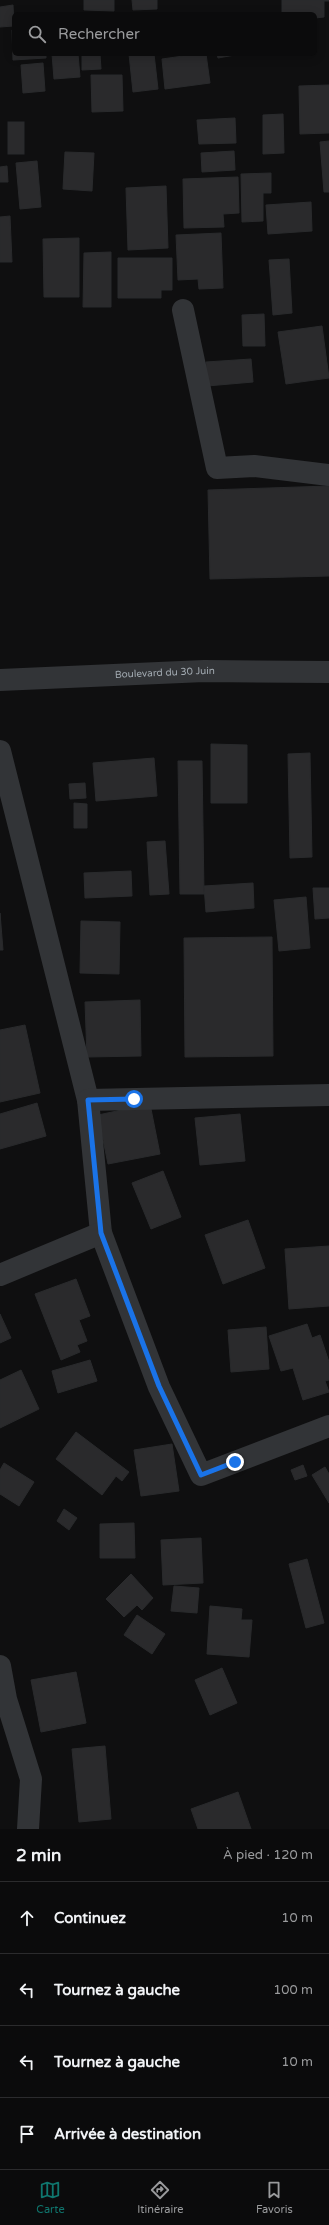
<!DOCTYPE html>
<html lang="fr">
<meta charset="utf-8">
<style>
body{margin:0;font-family:"Varela Round",sans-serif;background:#19191a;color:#f1f3f6}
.stop{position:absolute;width:12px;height:12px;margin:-9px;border:3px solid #1a73e8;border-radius:50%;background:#fff}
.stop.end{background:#1a73e8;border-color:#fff;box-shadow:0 1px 4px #0008}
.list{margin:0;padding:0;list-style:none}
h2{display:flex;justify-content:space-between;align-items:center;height:52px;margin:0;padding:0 16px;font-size:17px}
h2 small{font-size:13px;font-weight:400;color:#9a9b9d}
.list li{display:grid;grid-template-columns:26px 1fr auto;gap:12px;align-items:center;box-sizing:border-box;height:72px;padding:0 16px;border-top:1px solid #2b2b2d}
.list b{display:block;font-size:15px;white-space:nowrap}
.list em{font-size:13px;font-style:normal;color:#9a9b9d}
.icon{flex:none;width:22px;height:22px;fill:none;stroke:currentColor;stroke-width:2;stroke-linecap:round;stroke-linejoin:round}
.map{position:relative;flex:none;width:329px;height:1829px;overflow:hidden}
.search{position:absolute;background:#0b0b0c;box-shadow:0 2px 10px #0003;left:12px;right:12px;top:12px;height:44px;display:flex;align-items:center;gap:10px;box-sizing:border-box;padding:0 14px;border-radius:6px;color:#9a9b9d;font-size:15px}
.sheet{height:340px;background:#0b0b0c}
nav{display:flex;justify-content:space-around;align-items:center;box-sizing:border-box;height:56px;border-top:1px solid #2b2b2d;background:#0b0b0c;font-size:11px;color:#9a9b9d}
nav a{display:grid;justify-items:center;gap:2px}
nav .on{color:#0f766e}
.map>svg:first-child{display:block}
</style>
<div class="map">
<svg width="329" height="1829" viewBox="0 0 329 1829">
<rect width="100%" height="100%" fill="#0f0f10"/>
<g fill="#2a2a2c" stroke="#292a2c">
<polygon points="84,0 114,0 114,11 84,10"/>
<polygon points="132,0 157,0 157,9 133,10"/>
<polygon points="282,0 329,0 329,1 324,1 324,17 315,18 315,14 282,14"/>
<polygon points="13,5 14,26 0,27 0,7"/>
<polygon points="12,30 14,30 14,54 46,54 46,58 13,60"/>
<polygon points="52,54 78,54 80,77 54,79"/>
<polygon points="82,54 100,54 101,69 82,70"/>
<polygon points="129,54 154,54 158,89 133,92"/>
<polygon points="197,54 206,54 210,83 165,89 162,59"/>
<polygon points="217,54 234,54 235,55 218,58"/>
<polygon points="43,63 45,91 23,93 21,65"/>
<polygon points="91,75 122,75 123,111 92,112"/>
<polygon points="329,85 329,133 300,134 299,86"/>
<polygon points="283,114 284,153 263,154 263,115"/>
<polygon points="235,118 236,143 199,144 197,120"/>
<rect x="8" y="122" width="16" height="32"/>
<polygon points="329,141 329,192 324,192 320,142"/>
<polygon points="234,151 235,170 202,172 201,153"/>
<polygon points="65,152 94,153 92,191 63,189"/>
<polygon points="37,161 41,207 20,209 16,163"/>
<polygon points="7,166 8,182 0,182 0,167"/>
<polygon points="271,173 271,193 263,193 263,221 242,222 241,174"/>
<polygon points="238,177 239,213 223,214 224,227 184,228 183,179"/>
<polygon points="166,186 168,248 128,250 126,188"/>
<polygon points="311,202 312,231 268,234 266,205"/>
<polygon points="10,216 12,262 0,262 0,217"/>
<polygon points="221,233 223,288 199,289 198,279 178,280 176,235"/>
<polygon points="79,238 79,297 44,297 43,239"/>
<polygon points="111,252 111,307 83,307 84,253"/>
<polygon points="118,258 172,258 172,290 161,290 161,298 118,298"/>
<polygon points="289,259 292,313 273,315 269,260"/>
<polygon points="264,314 265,346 243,346 242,315"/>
<polygon points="322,326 329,378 286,384 278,332"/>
<polygon points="251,359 253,382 207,386 206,362"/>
<polygon points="329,486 329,576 210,579 208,490"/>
<polygon points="211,744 247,745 247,803 211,803"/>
<polygon points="310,753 312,857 290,858 288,754"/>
<polygon points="154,758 157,796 96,801 93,763"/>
<polygon points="178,761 202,761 204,894 180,894"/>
<polygon points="85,783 86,798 70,799 69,784"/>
<polygon points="74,803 87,804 87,828 74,828"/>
<polygon points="165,841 169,894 150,895 147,842"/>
<polygon points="131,871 132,896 85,898 84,873"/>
<polygon points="253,883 254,908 206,912 204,886"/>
<polygon points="313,888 329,888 329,918 315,919"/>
<polygon points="306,897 310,948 279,951 274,900"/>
<polygon points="0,913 3,950 0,950"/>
<polygon points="81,921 120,922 119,974 80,973"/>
<polygon points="272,937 273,1056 185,1057 184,938"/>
<polygon points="140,1000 141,1056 87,1057 85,1002"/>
<polygon points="25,1025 40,1093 0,1102 0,1030"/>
<polygon points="37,1103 46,1136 0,1149 0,1114"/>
<polygon points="150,1104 160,1154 108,1164 98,1115"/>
<polygon points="240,1114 245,1161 200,1165 195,1118"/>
<polygon points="163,1171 181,1217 151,1229 132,1183"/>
<polygon points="248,1220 265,1268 223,1284 205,1235"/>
<polygon points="329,1246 329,1306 289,1309 285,1249"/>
<polygon points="76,1279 90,1316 79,1320 87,1341 77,1345 80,1352 61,1360 35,1294"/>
<polygon points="0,1314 11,1338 0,1343"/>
<polygon points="307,1324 312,1338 320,1335 329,1362 329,1380 325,1381 329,1392 303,1400 293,1368 281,1371 269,1336"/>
<polygon points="266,1327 269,1369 231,1372 228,1330"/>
<polygon points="90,1360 97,1381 58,1393 52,1371"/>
<polygon points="21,1370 39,1409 0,1428 0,1380"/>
<polygon points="76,1432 129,1472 122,1481 116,1476 102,1495 56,1459"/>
<polygon points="172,1444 179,1491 141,1496 134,1450"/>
<polygon points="4,1463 34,1482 19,1506 0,1494 0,1470"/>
<polygon points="303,1465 307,1476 295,1480 291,1470"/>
<polygon points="325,1467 329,1474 329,1503 312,1475"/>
<polygon points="64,1509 77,1518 69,1530 57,1521"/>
<polygon points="134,1523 135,1558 100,1558 100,1524"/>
<polygon points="201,1538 203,1583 163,1585 161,1540"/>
<polygon points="307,1559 324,1623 306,1628 289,1564"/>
<polygon points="131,1574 153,1598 142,1610 137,1605 124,1617 106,1599"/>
<polygon points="174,1586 199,1588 197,1613 171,1611"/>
<polygon points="210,1606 242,1609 241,1620 252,1620 249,1657 207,1654"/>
<polygon points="137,1615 165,1634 152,1654 124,1635"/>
<polygon points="222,1668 237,1703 210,1715 195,1680"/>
<polygon points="76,1672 86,1723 41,1732 31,1680"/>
<polygon points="105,1746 111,1819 79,1822 72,1749"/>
<polygon points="238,1792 251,1829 198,1829 191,1809"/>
</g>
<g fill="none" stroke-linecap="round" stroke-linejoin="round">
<g stroke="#323437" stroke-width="22">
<polyline points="183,310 217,468 254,466 329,475"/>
<polyline points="0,751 88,1100 101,1233 159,1387 201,1475 329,1426"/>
<polyline points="88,1100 329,1095"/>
<polyline points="0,1275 101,1233"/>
<polyline points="0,1666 6,1699 31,1779 28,1829"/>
</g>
<path stroke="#323437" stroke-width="22" id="s1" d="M0,680L204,671L329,672"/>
</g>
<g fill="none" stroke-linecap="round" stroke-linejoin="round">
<polyline stroke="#1a73e8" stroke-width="5" points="134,1099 88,1100 101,1233 159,1386 201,1475 235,1462"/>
</g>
<g text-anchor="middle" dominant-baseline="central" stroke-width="4" stroke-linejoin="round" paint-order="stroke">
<g font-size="10" fill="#a1a9b0" stroke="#0a0a0b">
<text stroke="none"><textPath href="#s1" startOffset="165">Boulevard du 30 Juin</textPath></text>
</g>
</g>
</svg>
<div class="stop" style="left:134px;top:1099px"></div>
<div class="stop end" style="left:235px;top:1462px"></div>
<div class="search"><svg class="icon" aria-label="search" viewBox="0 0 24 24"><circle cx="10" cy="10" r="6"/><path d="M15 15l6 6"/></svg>Rechercher</div>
</div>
<section class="sheet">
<h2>2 min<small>À pied · 120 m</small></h2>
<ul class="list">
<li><svg class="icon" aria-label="ahead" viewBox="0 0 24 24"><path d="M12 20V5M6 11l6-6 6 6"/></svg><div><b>Continuez</b></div><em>10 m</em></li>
<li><svg class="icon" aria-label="left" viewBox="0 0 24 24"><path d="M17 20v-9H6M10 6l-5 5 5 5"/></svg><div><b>Tournez à gauche</b></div><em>100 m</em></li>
<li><svg class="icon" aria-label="left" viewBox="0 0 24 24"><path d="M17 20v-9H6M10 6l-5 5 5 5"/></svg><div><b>Tournez à gauche</b></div><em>10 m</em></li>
<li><svg class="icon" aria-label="arrive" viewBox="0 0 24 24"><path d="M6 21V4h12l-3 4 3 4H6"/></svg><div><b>Arrivée à destination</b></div></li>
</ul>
</section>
<nav>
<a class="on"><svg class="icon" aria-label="map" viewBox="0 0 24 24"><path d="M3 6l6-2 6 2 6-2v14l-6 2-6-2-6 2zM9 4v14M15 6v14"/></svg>Carte</a>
<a><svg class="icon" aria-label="directions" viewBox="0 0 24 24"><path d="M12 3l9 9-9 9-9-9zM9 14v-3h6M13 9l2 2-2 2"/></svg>Itinéraire</a>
<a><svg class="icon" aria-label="saved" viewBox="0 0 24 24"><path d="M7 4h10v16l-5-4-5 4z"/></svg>Favoris</a>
</nav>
